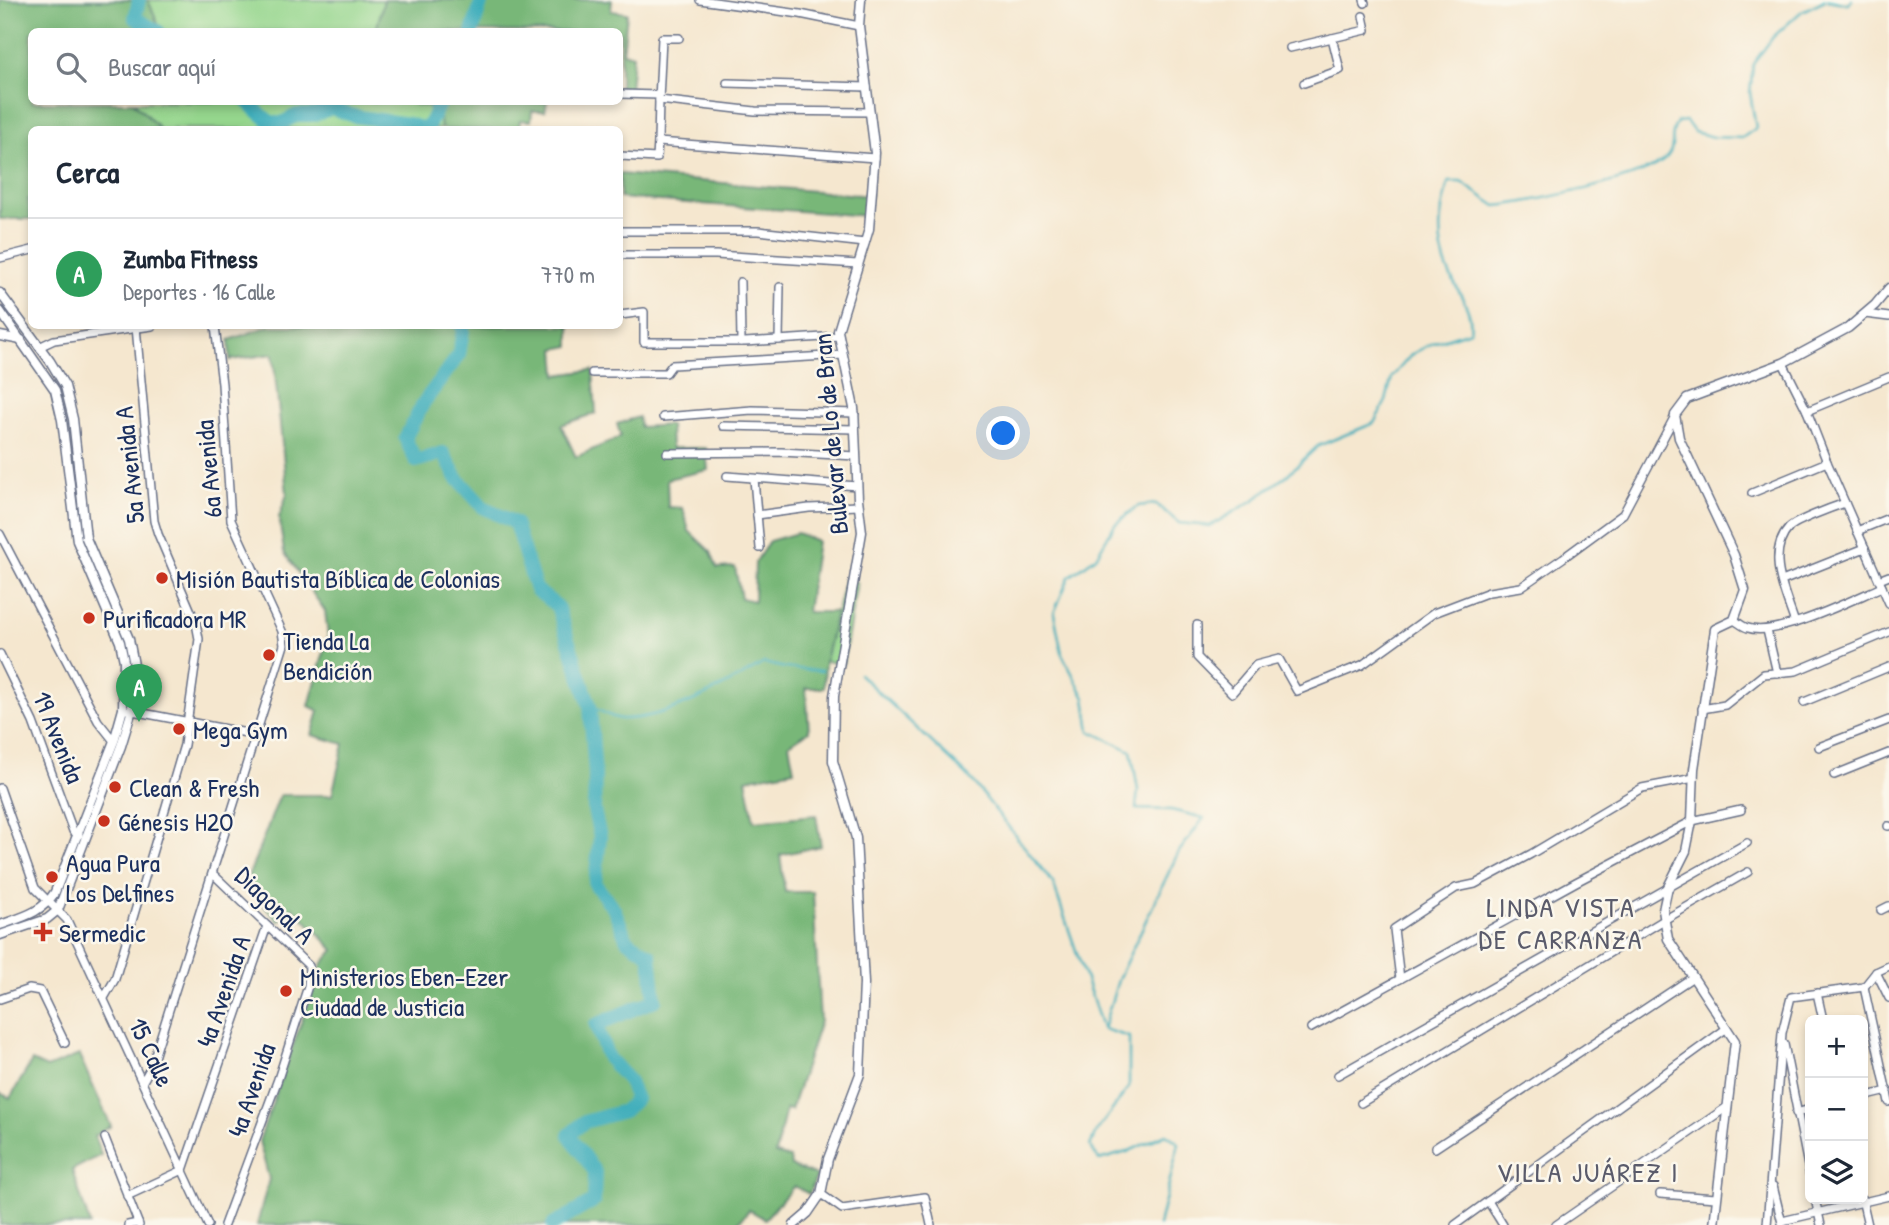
<!DOCTYPE html>
<html lang="es">
<meta charset="utf-8">
<style>
body{margin:0;font-family:"Patrick Hand",sans-serif;background:#f2f2f3;color:#1f2937}
.controls{position:absolute;right:21px;bottom:21px;display:grid;overflow:hidden;border-radius:10px;box-shadow:0 4px 10px #0003}
.controls button{width:63px;height:63px;display:grid;place-items:center;padding:0;border:0;border-bottom:2px solid #e0e1e3;background:#fff;color:#1f2937;font:35px sans-serif}
.you{position:absolute;left:1004px;top:434px;width:24px;height:24px;margin:-18px;border:5px solid #fff;border-radius:50%;background:#1a73e8;box-shadow:0 0 0 10px #1a73e833}
.badge{display:grid;place-items:center;width:46px;height:46px;border-radius:50%;background:#2563eb;color:#fff;font-size:23px;font-weight:700}
.pin{position:absolute;translate:-50% -58px;filter:drop-shadow(0 2px 4px #0008)}
.pin::after{content:'';position:absolute;top:37px;width:24px;height:21px;background:inherit;clip-path:polygon(0 0,100% 0,50% 100%)}
.list{margin:0;padding:0;list-style:none}
h2{display:flex;justify-content:space-between;align-items:center;height:91px;margin:0;padding:0 28px;font-size:30px}
h2 small{font-size:23px;font-weight:400;color:#747a83}
.list li{display:grid;grid-template-columns:46px 1fr auto;gap:21px;align-items:center;box-sizing:border-box;height:112px;padding:0 28px;border-top:2px solid #e0e1e3}
.list b{display:block;font-size:26px;white-space:nowrap}
.list p{margin:0;font-size:23px;white-space:nowrap;color:#747a83}
.list em{font-size:23px;font-style:normal;color:#747a83}
.icon{flex:none;width:38px;height:38px;fill:none;stroke:currentColor;stroke-width:2;stroke-linecap:round;stroke-linejoin:round}
.map{position:relative;flex:none;width:1889px;height:1225px;overflow:hidden}
.search{position:absolute;background:#fff;box-shadow:0 4px 10px #0003;left:28px;top:28px;width:595px;height:77px;display:flex;align-items:center;gap:18px;box-sizing:border-box;padding:0 24px;border-radius:10px;color:#747a83;font-size:26px}
.panel{position:absolute;background:#fff;box-shadow:0 4px 10px #0003;left:28px;top:126px;width:595px;height:203px;border-radius:10px}
.map>svg:first-child{display:block}
</style>
<div class="map">
<svg width="1889" height="1225" viewBox="0 0 1889 1225">
<rect width="100%" height="100%" fill="#fbf7ec"/>
<filter id="ink" filterUnits="userSpaceOnUse"><feTurbulence type="fractalNoise" baseFrequency=".0143" numOctaves="2"/><feDisplacementMap in="SourceGraphic" scale="14" xChannelSelector="R" yChannelSelector="G"/><feConvolveMatrix kernelMatrix="1 2 1 2 8 2 1 2 1" color-interpolation-filters="sRGB"/></filter>
<filter id="wash" filterUnits="userSpaceOnUse"><feTurbulence type="fractalNoise" baseFrequency=".00686" numOctaves="4" result="noise"/><feDisplacementMap in="SourceGraphic" scale="28" xChannelSelector="R" yChannelSelector="G"/><feGaussianBlur stdDeviation="1.57" result="paint"/><feColorMatrix in="noise" values="0 0 0 0 0 0 0 0 0 0 0 0 0 0 0 0 0 1.4 0 .05"/><feComposite in="paint" operator="in"/></filter>
<g filter="url(#wash)">
<rect width="100%" height="100%" fill="#f5e7cf"/>
<g fill="#95d68d" stroke="#588276" stroke-width="2">
<polygon points="148,0 384,0 376,31 161,32"/>
<polygon points="133,102 410,102 416,105 439,108 441,129 160,129"/>
<polygon points="845,578 857,582 843,664 825,661"/>
</g>
<g fill="#78b778" stroke="#4a736b" stroke-width="2">
<polygon points="0,0 148,0 161,31 32,32 32,102 133,102 160,129 32,130 32,198 28,199 31,219 0,219"/>
<polygon points="384,0 612,0 611,11 627,13 623,52 633,55 630,90 620,90 620,32 376,31"/>
<polygon points="410,102 547,102 545,111 532,111 531,121 520,120 519,130 441,129 439,108 416,105"/>
<polygon points="620,174 870,196 867,216 620,198"/>
<polygon points="269,326 570,326 570,346 555,349 557,375 593,370 596,413 561,425 576,457 621,437 617,424 638,417 640,427 670,425 671,448 706,448 708,470 667,479 668,507 683,508 689,531 711,552 717,568 735,567 741,598 754,601 755,563 769,541 797,533 817,541 807,612 836,612 825,661 824,688 806,688 809,731 789,744 794,770 746,779 754,821 816,815 821,846 780,855 785,892 813,892 820,1021 791,1110 786,1109 775,1154 790,1158 791,1166 817,1176 809,1194 794,1186 765,1219 749,1210 736,1225 257,1225 269,1179 259,1141 322,964 334,950 293,907 279,922 245,885 280,795 332,795 344,744 312,735 319,711 309,706 328,637 325,611 284,552 279,517 287,494 273,354 230,360 229,340"/>
<polygon points="79,1055 111,1126 94,1136 101,1155 72,1170 90,1225 0,1225 0,1093 10,1098 32,1061 47,1068"/>
</g>
<g fill="none" stroke-linecap="round" stroke-linejoin="round">
<g stroke="#3faebb" stroke-width="2.5">
<polyline points="1828,0 1848,4 1852,0"/>
<polyline points="859,674 970,778 1053,883 1102,1027"/>
<path d="M590,706C599,710 611,718 621,719C666,720 725,686 764,663L785,668L822,671"/>
<path d="M1159,1225L1179,1143L1166,1134L1127,1152L1099,1160L1090,1146L1096,1132L1129,1087V1037L1103,1029L1119,977L1178,853L1204,818L1171,810L1136,809L1138,790L1131,751L1090,731L1085,698L1062,654L1054,613L1069,577L1096,557L1115,524L1138,506L1156,504L1179,523L1210,526L1254,500L1286,476L1318,446L1374,423L1386,401L1392,377L1412,354L1433,343L1470,331C1474,311 1456,289 1448,270C1436,242 1439,210 1449,182H1461L1496,206C1527,203 1650,179 1667,157C1677,145 1668,136 1677,122L1686,121L1694,132L1714,137L1742,138L1756,128L1750,93L1753,64L1773,37L1802,11L1825,0"/>
</g>
<g stroke="#3faebb" stroke-width="14">
<polyline points="139,0 135,18 159,32"/>
<polyline points="472,32 482,0"/>
<polyline points="247,102 269,121 280,124 297,115 313,115 332,108 354,116 408,124 427,130"/>
<polyline points="427,129 440,102"/>
<polyline points="462,326 463,330 459,355 424,402 405,438 416,461 443,453 457,478 483,507 515,523 536,590 557,606 590,706 595,775 594,810 600,837 595,884 614,909 627,940 650,955 655,1000 596,1025 608,1058 628,1080 636,1099 624,1111 584,1122 569,1135 595,1172 594,1201 553,1225"/>
</g>
</g>
</g>
<g filter="url(#ink)">
<g fill="none" stroke-linecap="round" stroke-linejoin="round">
<g stroke="#676f86" stroke-width="10">
<g id="minor">
<polyline points="700,0 800,14 859,26"/>
<polyline points="1364,0 1365,3"/>
<polyline points="679,38 662,38 659,100 755,111 870,112"/>
<polyline points="1290,48 1366,30 1363,16"/>
<polyline points="727,83 867,87"/>
<polyline points="1304,83 1340,70 1332,38"/>
<polyline points="620,94 659,95"/>
<polyline points="659,100 658,142 875,158"/>
<polyline points="620,156 657,158 658,142"/>
<polyline points="620,231 758,231 865,243"/>
<polyline points="620,255 716,255 858,264"/>
<polyline points="0,258 32,250"/>
<polyline points="740,282 741,342"/>
<polyline points="1865,314 1889,317"/>
<polyline points="620,315 644,312 644,342 745,342 839,336"/>
<polyline points="779,340 780,287"/>
<polyline points="39,347 54,340 152,326"/>
<polyline points="1783,363 1807,411 1827,462 1889,603"/>
<polyline points="592,373 666,373 672,365 843,355"/>
<polyline points="1807,411 1889,377"/>
<polyline points="663,417 752,410 855,413"/>
<polyline points="723,426 855,429"/>
<polyline points="667,453 781,452 856,456"/>
<polyline points="727,476 857,486"/>
<polyline points="754,479 760,548"/>
<polyline points="1752,493 1827,462"/>
<polyline points="757,515 809,508 859,506"/>
<polyline points="1857,531 1889,518"/>
<polyline points="0,534 98,721 114,741"/>
<polyline points="1879,580 1889,576"/>
<polyline points="1782,581 1865,548"/>
<path d="M1734,620C1738,622 1743,627 1748,628C1777,638 1853,599 1882,587"/>
<path d="M1795,623C1786,595 1765,554 1789,528C1795,521 1833,507 1845,503"/>
<polyline points="1197,625 1197,657 1232,693 1256,665 1279,659 1297,691 1362,665 1434,613 1489,592 1521,587 1563,558 1623,514 1675,416"/>
<polyline points="1767,630 1777,673"/>
<polyline points="0,654 33,722 73,831 79,835"/>
<polyline points="1804,702 1889,667"/>
<polyline points="1702,709 1725,705 1764,674 1796,671 1889,632"/>
<polyline points="127,710 257,735"/>
<polyline points="1819,747 1889,720"/>
<polyline points="1834,775 1889,753"/>
<polyline points="0,788 35,888 67,920 208,1225"/>
<polyline points="1888,826 1889,826"/>
<polyline points="213,874 309,966 308,986 278,1079 224,1225"/>
<polyline points="1881,910 1889,906"/>
<polyline points="1876,972 1889,998"/>
<polyline points="1400,979 1394,929 1456,888 1475,884 1531,854 1642,788 1694,778"/>
<polyline points="1864,987 1889,1102"/>
<polyline points="1817,993 1823,1020"/>
<polyline points="104,998 115,979 184,745 199,639 196,623 158,534 154,521 136,327"/>
<polyline points="0,999 29,989 40,991 65,1043"/>
<polyline points="1311,1028 1576,882 1692,821 1741,810"/>
<polyline points="1784,1044 1810,1176"/>
<polyline points="1338,1075 1747,843"/>
<polyline points="143,1081 151,1067 284,645 282,631 231,520 222,384 215,326"/>
<polyline points="1863,1097 1888,1091"/>
<polyline points="1361,1103 1664,920 1748,872"/>
<polyline points="1796,1113 1810,1109"/>
<polyline points="105,1138 139,1225"/>
<polyline points="1435,1148 1693,977"/>
<polyline points="1773,1186 1782,1223"/>
<polyline points="821,1194 842,1209 925,1197 931,1225"/>
<polyline points="1660,1194 1716,1198"/>
<polyline points="127,1196 183,1170 267,926"/>
<polyline points="1815,1199 1821,1225"/>
<polyline points="1862,1199 1868,1225"/>
<polyline points="1488,1201 1503,1225"/>
<polyline points="1782,1221 1889,1196"/>
<polyline points="128,1225 138,1223"/>
<polyline points="1455,1225 1727,1028"/>
<polyline points="1556,1225 1727,1107"/>
<polyline points="1767,1225 1782,1033 1791,997 1864,987 1876,972 1889,966"/>
</g>
</g>
<g stroke="#676f86" stroke-width="11">
<g id="tertiary">
<polyline points="0,293 50,361 65,386 73,419 86,538 129,639 134,665 132,710 121,746 58,910 47,919 0,935"/>
<path d="M0,311L55,390L62,420L77,541L120,642L124,661L123,709L114,741L55,892C42,913 22,917 0,925"/>
<polyline points="0,336 21,340"/>
<polyline points="794,1225 808,1213 821,1194 828,1159 860,1074 864,983 856,838 833,761 834,696 862,532 858,499 854,408 838,331 869,229 875,153 859,26 861,0"/>
<polyline points="1714,1225 1735,1041 1668,939 1663,910 1668,887 1686,851 1692,821 1694,769 1715,629 1734,620 1745,590 1734,555 1679,438 1675,415 1687,399 1783,363 1848,328 1875,305 1889,288"/>
</g>
</g>
<use href="#minor" stroke="#fff" stroke-width="7"/>
<use href="#tertiary" stroke="#fff" stroke-width="8"/>
</g>
</g>
<g fill="#c8321e" stroke="#fbf7ec" stroke-width="2.5">
<circle cx="162" cy="578" r="7"/>
<circle cx="89" cy="618" r="7"/>
<circle cx="269" cy="655" r="7"/>
<circle cx="179" cy="729" r="7"/>
<circle cx="115" cy="787" r="7"/>
<circle cx="104" cy="821" r="7"/>
<circle cx="52" cy="877" r="7"/>
<path d="M39.5 921.5h7v7h7v7h-7v7h-7v-7h-7v-7h7z"/>
<circle cx="286" cy="991" r="7"/>
</g>
<g text-anchor="middle" dominant-baseline="central" stroke-width="5" stroke-linejoin="round" paint-order="stroke">
<g font-size="26" fill="#1b2f5e" stroke="#fbf7ec">
<text transform="translate(830 434) rotate(-95)">Bulevar de Lo de Bran</text>
<text transform="translate(129 465) rotate(-96)">5a Avenida A</text>
<text transform="translate(208 469) rotate(-95)">6a Avenida</text>
<text transform="translate(59 737) rotate(68)">19 Avenida</text>
<text transform="translate(275 905) rotate(44)">Diagonal A</text>
<text transform="translate(223 991) rotate(-71)">4a Avenida A</text>
<text transform="translate(152 1052) rotate(65)">15 Calle</text>
<text transform="translate(251 1090) rotate(-71)">4a Avenida</text>
</g>
<g font-size="26" fill="#1b2f5e" stroke="#fbf7ec" text-anchor="start">
<text x="176" y="578">Misión Bautista Bíblica de Colonias</text>
<text x="103" y="618">Purificadora MR</text>
<text x="283" y="640">Tienda La<tspan x="283" dy="30">Bendición</tspan></text>
<text x="193" y="729">Mega Gym</text>
<text x="129" y="787">Clean &amp; Fresh</text>
<text x="118" y="821">Génesis H2O</text>
<text x="66" y="862">Agua Pura<tspan x="66" dy="30">Los Delfines</tspan></text>
<text x="59" y="932">Sermedic</text>
<text x="300" y="976">Ministerios Eben-Ezer<tspan x="300" dy="30">Ciudad de Justicia</tspan></text>
</g>
<g font-size="28" letter-spacing="2" fill="#5a5b6b" stroke="#fbf7ec">
<text x="1561" y="907">LINDA VISTA<tspan x="1561" dy="32">DE CARRANZA</tspan></text>
<text x="1588" y="1172">VILLA JUÁREZ I</text>
</g>
</g>
</svg>
<div class="controls">
<button>+</button>
<button>−</button>
<button><svg class="icon" aria-label="layers" viewBox="0 0 24 24"><path d="M12 4l9 5-9 5-9-5zM3 14l9 5 9-5"/></svg></button>
</div>
<div class="you"></div>
<div class="pin badge" style="left:139px;top:722px;background:#2e9e5b">A</div>
<div class="search"><svg class="icon" aria-label="search" viewBox="0 0 24 24"><circle cx="10" cy="10" r="6"/><path d="M15 15l6 6"/></svg>Buscar aquí</div>
<section class="panel">
<h2>Cerca<small></small></h2>
<ul class="list">
<li><span class="badge" style="background:#2e9e5b">A</span><div><b>Zumba Fitness</b><p>Deportes · 16 Calle</p></div><em>770 m</em></li>
</ul>
</section>
</div>
